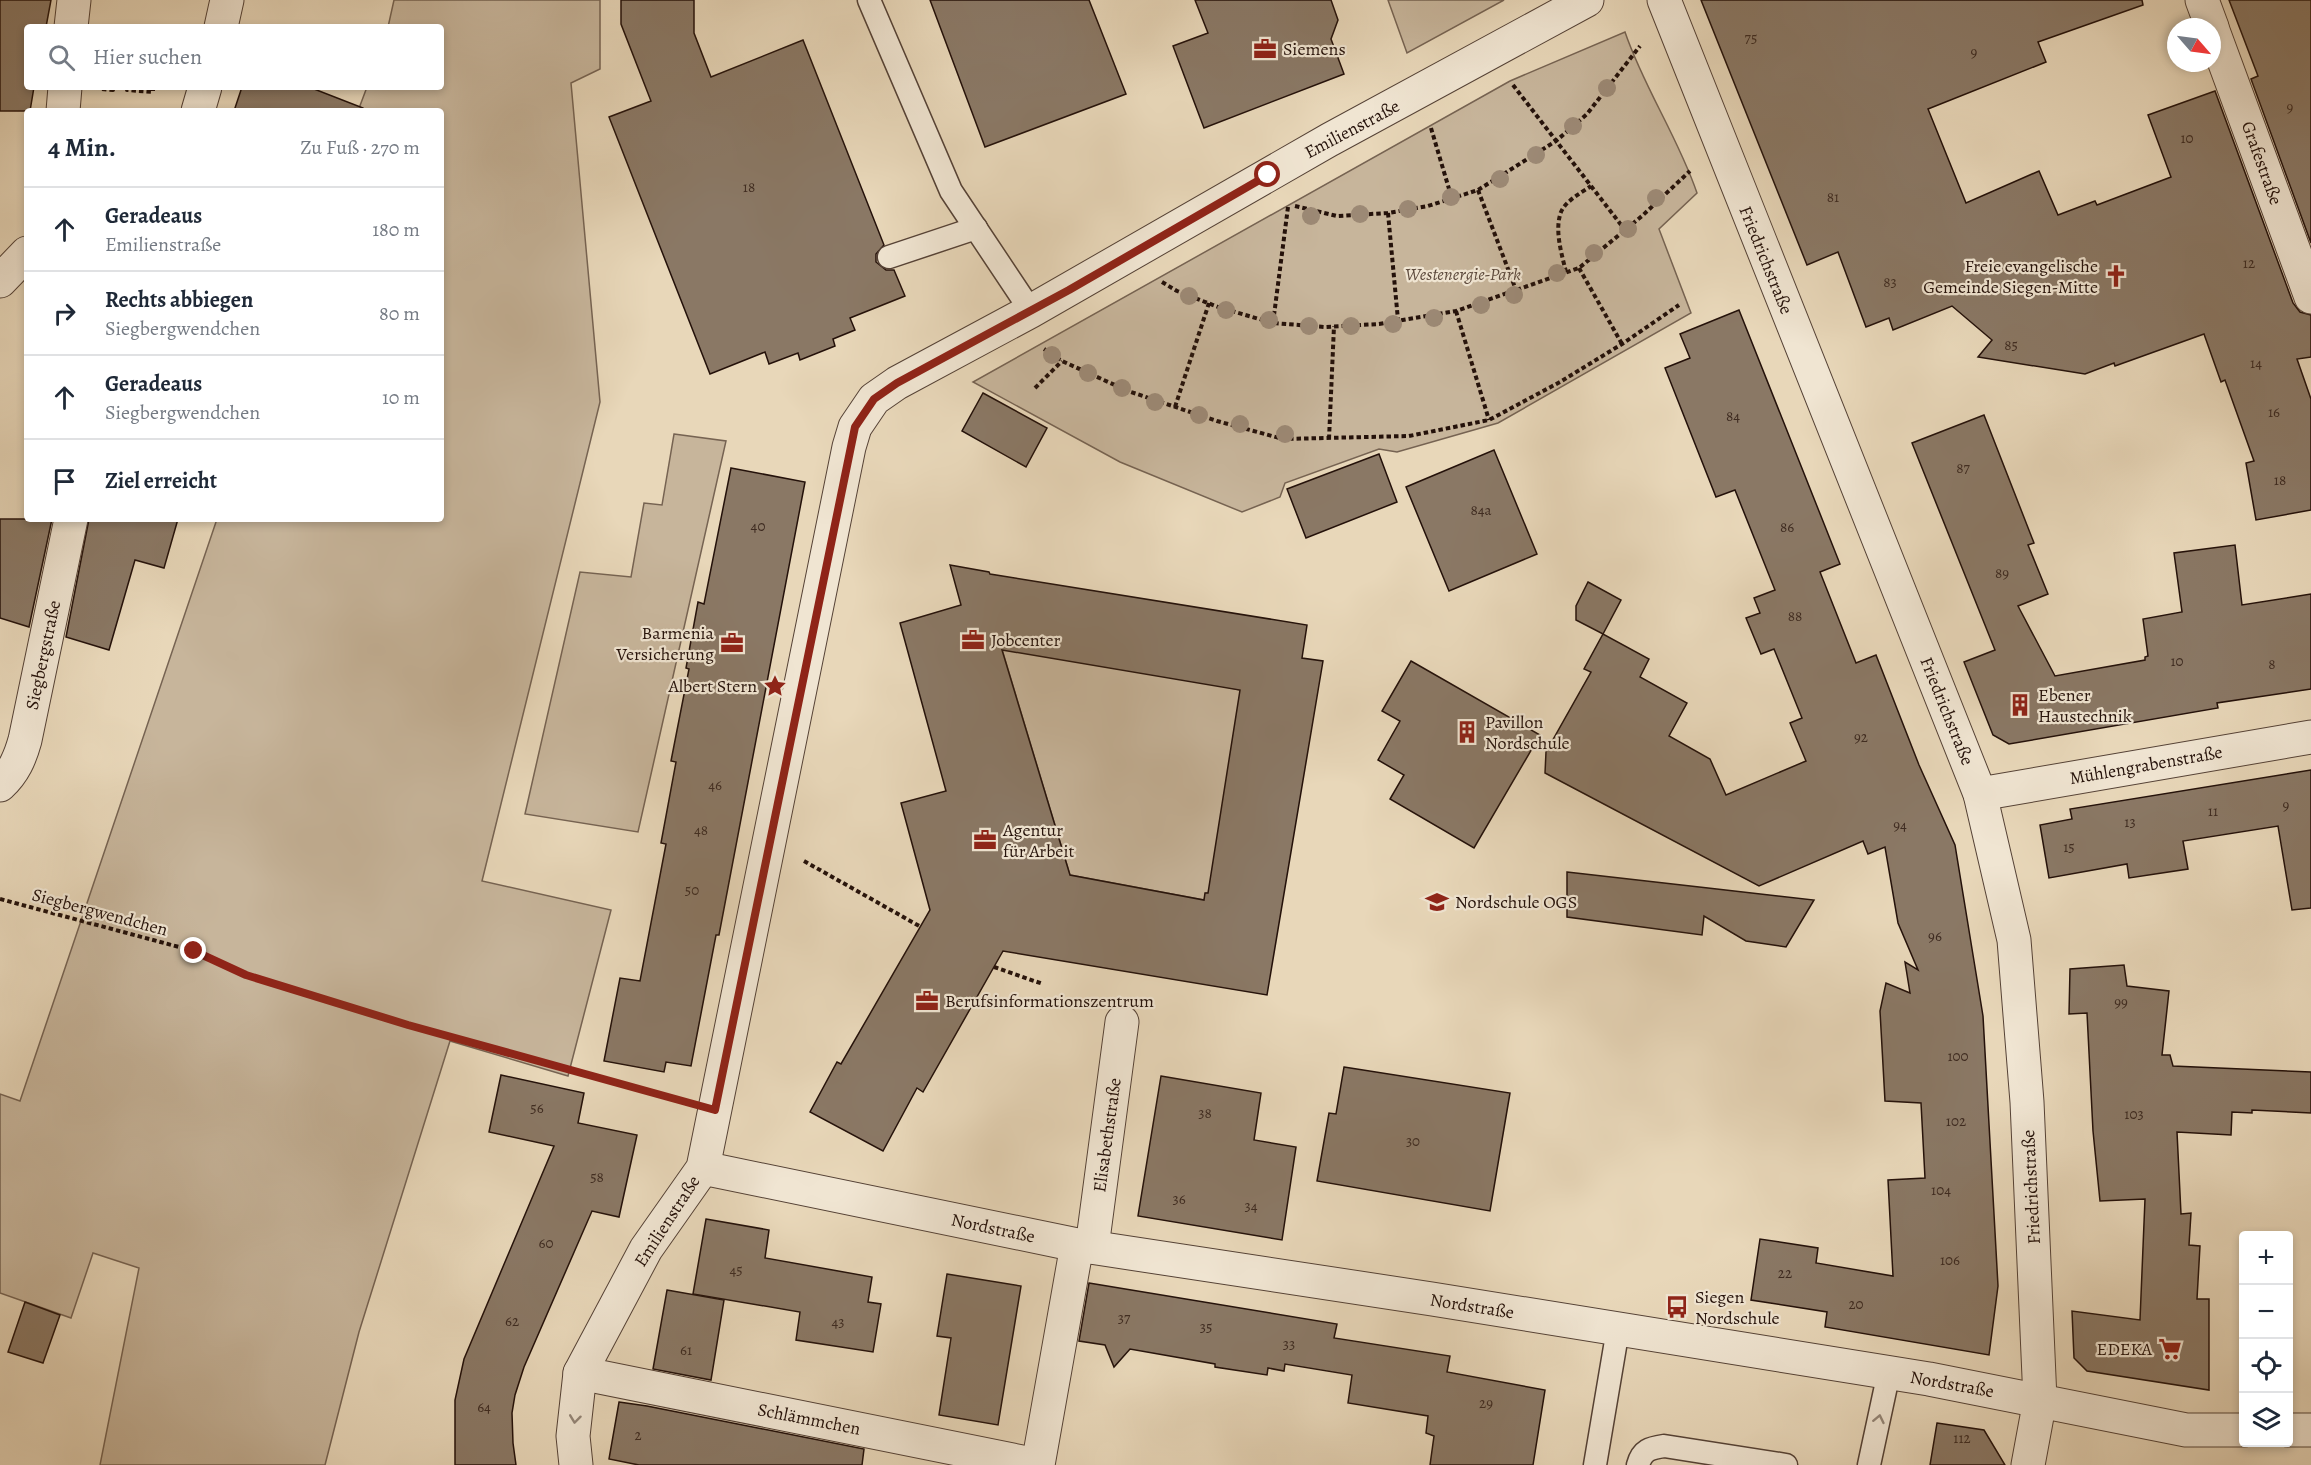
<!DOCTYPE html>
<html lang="de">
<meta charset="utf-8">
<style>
body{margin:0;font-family:Alegreya,serif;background:#f2f2f3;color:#1f2937}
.controls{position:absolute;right:18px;bottom:18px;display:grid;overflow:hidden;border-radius:6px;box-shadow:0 3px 9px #0003}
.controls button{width:54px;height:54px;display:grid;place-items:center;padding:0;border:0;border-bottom:2px solid #e0e1e3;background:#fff;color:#1f2937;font:30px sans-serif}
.compass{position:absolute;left:2167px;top:18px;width:54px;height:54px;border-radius:50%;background:#fff;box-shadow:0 3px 9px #0003;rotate:118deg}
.stop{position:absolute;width:18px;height:18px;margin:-14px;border:4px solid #8f2418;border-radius:50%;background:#fff}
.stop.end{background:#8f2418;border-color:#fff;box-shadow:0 2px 6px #0008}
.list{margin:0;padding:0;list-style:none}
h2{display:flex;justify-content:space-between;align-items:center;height:78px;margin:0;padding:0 24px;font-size:26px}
h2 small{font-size:20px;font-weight:400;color:#747a83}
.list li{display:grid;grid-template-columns:39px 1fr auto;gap:18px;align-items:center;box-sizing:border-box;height:84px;padding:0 24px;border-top:2px solid #e0e1e3}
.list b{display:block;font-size:22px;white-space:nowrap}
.list p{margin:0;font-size:20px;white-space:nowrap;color:#747a83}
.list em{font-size:20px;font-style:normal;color:#747a83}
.icon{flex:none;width:33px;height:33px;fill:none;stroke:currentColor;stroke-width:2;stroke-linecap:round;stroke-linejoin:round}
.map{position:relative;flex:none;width:2311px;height:1465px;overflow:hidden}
.search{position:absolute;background:#fff;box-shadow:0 3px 9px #0003;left:24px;top:24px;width:420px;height:66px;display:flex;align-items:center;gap:15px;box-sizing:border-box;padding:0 21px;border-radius:6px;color:#747a83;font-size:22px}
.panel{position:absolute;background:#fff;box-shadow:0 3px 9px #0003;left:24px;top:108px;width:420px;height:414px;border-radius:6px}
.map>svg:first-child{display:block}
</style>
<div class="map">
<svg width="2311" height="1465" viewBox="0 0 2311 1465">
<rect width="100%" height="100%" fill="#e8d7b9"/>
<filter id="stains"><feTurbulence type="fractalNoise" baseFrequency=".00333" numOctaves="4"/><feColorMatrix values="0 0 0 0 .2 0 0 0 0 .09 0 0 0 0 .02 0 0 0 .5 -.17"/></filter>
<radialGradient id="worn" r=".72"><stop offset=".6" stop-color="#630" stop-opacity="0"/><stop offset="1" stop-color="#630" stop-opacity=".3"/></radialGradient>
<g fill="#c7b59b" stroke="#766352" stroke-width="1.5">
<polygon points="394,0 600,0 600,69 571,83 600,402 482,881 611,910 568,1076 450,1041 359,1332 325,1465 100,1465 139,1268 93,1253 71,1318 0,1293 0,1094 20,1101 217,519 441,519 441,111 358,111 367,87 441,87 441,27 388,27"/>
<polygon points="1388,0 1504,0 1407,53"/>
<path d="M1625,32C1644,88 1678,137 1697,193L1659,229L1691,313L1498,423L1397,452L1379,449L1285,483L1280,497L1242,512L1120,462L973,382L1510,81Z"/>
<polygon points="674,434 726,441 638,832 525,814 580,572 631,577 644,503 662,505"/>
<polygon points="998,636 1240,690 1241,898 1206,893 1204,900 1070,875"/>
</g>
<g fill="#8a7865" stroke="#24110a" stroke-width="1.5" fill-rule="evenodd">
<polygon points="0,0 51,0 46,27 27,27 27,87 34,87 30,111 0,111"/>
<polygon points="621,0 694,0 694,33 711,77 803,40 884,245 876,254 876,262 886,270 894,270 905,296 850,318 855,330 833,339 835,346 800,360 798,353 769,364 765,352 710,374 609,117 651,101 621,24"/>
<polygon points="930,0 1089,0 1126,94 985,147"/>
<polygon points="1195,0 1331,0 1338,20 1331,39 1344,74 1204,128 1173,46 1208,33"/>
<polygon points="1701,0 2142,0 2143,5 2038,42 2046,62 1928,109 1966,203 2039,171 2058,215 2095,201 2097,205 2171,177 2148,115 2215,91 2293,303 2300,312 2311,315 2311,357 2297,359 2311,399 2311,510 2256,520 2246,463 2254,461 2225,380 2221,382 2204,334 2115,366 2114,363 2085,374 1978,357 1992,340 1952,306 1893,330 1889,318 1866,327 1838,252 1807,265"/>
<polygon points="2229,0 2311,0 2311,243 2251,79 2258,76"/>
<polygon points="242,87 309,87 363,108 363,111 234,111"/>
<polygon points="1739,310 1840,564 1820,572 1856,663 1876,655 1919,765 1955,845 1983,1016 1998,1286 1989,1355 1825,1327 1827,1312 1751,1300 1760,1239 1818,1248 1816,1263 1893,1276 1888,1180 1925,1178 1921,1103 1885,1101 1880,1011 1886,983 1910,993 1905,962 1918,970 1898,923 1885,847 1868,854 1863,841 1759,886 1545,773 1546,752 1591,672 1584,669 1603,634 1649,659 1640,677 1687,703 1669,736 1710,759 1726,795 1806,761 1790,723 1802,718 1774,649 1761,654 1746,618 1760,613 1754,598 1775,590 1735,490 1716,497 1665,368 1690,358 1680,334"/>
<polygon points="983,393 1047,428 1026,467 962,431"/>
<polygon points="1984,415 2034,543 2028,545 2048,594 2018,606 2055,676 2145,660 2145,657 2148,656 2143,619 2182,612 2174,553 2235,545 2242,605 2311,594 2311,689 2217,703 2218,708 2009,744 1993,735 1964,662 1995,650 1912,443"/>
<polygon points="1494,450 1537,554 1449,591 1406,487"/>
<polygon points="1379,454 1397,502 1306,538 1287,489"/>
<polygon points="731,468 805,482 719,935 716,935 691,1066 666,1062 664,1072 604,1061 620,978 640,981 666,844 661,843 676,762 671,761 689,669 686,668 698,602 704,604"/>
<polygon points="0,519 52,519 29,627 0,618"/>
<polygon points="89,519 178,519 164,568 135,560 109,650 66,637"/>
<path d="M950,565L989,572L990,574L1307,625L1302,658L1323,661L1267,995L1003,951L923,1092L917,1088L883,1151L810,1112L837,1062L841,1064L930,910L901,803L946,791L900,623L961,605ZM1002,650L1240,690L1208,893H1205L1204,900L1070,875Z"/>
<polygon points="1588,582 1621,600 1603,634 1576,620 1576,606"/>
<polygon points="1411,661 1540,735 1474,848 1390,799 1404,775 1378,760 1400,721 1382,711"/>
<polygon points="2311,770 2311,908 2292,910 2278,826 2183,841 2188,869 2129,878 2127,864 2049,878 2040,825 2072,819 2070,809"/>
<polygon points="1567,872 1708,888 1814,900 1786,947 1746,941 1704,916 1702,935 1567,917"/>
<polygon points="2124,965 2127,986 2169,991 2162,1055 2170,1055 2173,1066 2311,1072 2311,1113 2252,1110 2252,1113 2232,1112 2231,1135 2177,1132 2181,1214 2191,1213 2189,1245 2200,1246 2197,1299 2209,1299 2209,1390 2087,1371 2074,1358 2072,1311 2140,1320 2145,1199 2100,1201 2093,1131 2087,1013 2069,1014 2070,969"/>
<polygon points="1344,1067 1510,1093 1490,1211 1317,1181 1329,1113 1336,1114"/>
<polygon points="501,1075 584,1093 578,1123 637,1135 619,1217 592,1211 524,1367 515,1395 512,1413 513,1443 516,1465 455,1465 455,1400 464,1359 554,1146 489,1132"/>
<polygon points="1161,1076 1261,1093 1254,1140 1296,1147 1282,1240 1138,1216"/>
<polygon points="706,1219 769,1230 765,1258 872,1277 868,1302 881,1304 873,1352 796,1340 800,1312 693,1294"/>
<polygon points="947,1274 1021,1286 998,1425 939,1415 951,1338 937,1336"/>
<polygon points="1089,1283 1337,1324 1334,1338 1450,1356 1447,1372 1545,1390 1533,1465 1430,1465 1434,1436 1426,1433 1428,1416 1348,1403 1352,1375 1285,1364 1284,1371 1268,1368 1267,1375 1215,1367 1215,1364 1130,1349 1114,1367 1105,1345 1079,1341"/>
<polygon points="667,1290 724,1300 711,1380 653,1369"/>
<polygon points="25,1302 60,1315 43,1363 8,1352"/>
<polygon points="619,1402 647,1406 864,1449 862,1465 639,1465 609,1459"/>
<polygon points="1937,1423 1984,1430 2005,1465 1930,1465"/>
</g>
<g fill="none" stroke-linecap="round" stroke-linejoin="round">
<g stroke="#554236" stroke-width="25">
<g id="lane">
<polyline points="869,0 951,191 1031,311"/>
<polyline points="889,257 976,228"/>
<polyline points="1595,1465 1618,1329"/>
<path d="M1638,1465C1642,1450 1650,1448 1664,1446L1786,1465"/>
<polyline points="1869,1465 1889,1372"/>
</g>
</g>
<g stroke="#554236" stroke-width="35">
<g id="street">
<polyline points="1664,0 1980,794 2014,940 2027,1102 2040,1400 2028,1465"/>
<polyline points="2202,0 2212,27"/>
<polyline points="71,27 74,0"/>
<polyline points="221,27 227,0"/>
<polyline points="2212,28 2311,297"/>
<polyline points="63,111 65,87"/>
<polyline points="198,111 205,87"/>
<polyline points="0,281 27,253"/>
<path d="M0,785C14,772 20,758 25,740L71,519"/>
<polyline points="1980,794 2311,737"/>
<polyline points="703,1168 1077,1245 1432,1299 1929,1379 2186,1430 2244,1430"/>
<polyline points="1092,1247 1122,1022"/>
<polyline points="580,1373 1037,1465"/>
<polyline points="2288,1430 2311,1430"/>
<polyline points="576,1465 573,1436 580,1373 646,1249 703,1168 849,447 855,427 874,399 897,383 1031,311 1329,140 1587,0"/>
<polyline points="1038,1465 1077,1245"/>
</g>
</g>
<g stroke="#24110a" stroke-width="4" stroke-dasharray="4.5 3" stroke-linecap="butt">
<polyline points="1513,85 1625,230"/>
<polyline points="127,87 127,90 153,92 153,87"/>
<polyline points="102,89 113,90 113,87"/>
<polyline points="1431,128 1452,199"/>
<polyline points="1478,190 1516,290"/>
<polyline points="1295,206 1337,216 1388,213 1428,206 1478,190 1556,141 1587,114 1640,46"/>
<polyline points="1388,213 1398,320"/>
<polyline points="1579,268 1622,344"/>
<path d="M1566,272C1562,255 1555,233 1560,215C1563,202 1581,193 1591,186"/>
<polyline points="1162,282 1177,291 1218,307 1273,323 1325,327 1379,324 1456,311 1579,268 1642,216 1690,171"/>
<polyline points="1456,311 1489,420"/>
<polyline points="1273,323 1288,207"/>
<polyline points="1044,349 1062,361 1128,391 1217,421 1283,439 1409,436 1489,420 1560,382 1622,344 1679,305"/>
<polyline points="1035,388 1062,361"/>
<polyline points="1175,407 1209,303"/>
<polyline points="1329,439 1334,326"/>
<polyline points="804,861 921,927"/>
<polyline points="0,899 194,951 246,975 408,1025 677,1100"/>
<polyline points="994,967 1043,984"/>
</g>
<use href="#lane" stroke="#f0e5d2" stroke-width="22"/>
<use href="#street" stroke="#f0e5d2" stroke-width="33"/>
</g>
<g fill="#9c8975">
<circle cx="1607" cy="88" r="9"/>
<circle cx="1573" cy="126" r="9"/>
<circle cx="1536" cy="155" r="9"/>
<circle cx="1500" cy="179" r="9"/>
<circle cx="1451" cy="197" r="9"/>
<circle cx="1656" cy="198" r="9"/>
<circle cx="1408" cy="209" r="9"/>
<circle cx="1360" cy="214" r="9"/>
<circle cx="1311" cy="216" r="9"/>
<circle cx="1628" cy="229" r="9"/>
<circle cx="1594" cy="253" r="9"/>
<circle cx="1557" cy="273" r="9"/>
<circle cx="1514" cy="295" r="9"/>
<circle cx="1189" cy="296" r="9"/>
<circle cx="1481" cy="305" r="9"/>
<circle cx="1226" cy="310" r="9"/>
<circle cx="1434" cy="318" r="9"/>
<circle cx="1269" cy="320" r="9"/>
<circle cx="1393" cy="324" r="9"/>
<circle cx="1309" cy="326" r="9"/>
<circle cx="1351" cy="326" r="9"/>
<circle cx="1052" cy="355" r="9"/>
<circle cx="1088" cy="373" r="9"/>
<circle cx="1122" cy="388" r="9"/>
<circle cx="1155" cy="402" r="9"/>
<circle cx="1199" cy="415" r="9"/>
<circle cx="1240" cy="424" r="9"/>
<circle cx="1285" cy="434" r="9"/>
</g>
<defs><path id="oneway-chevron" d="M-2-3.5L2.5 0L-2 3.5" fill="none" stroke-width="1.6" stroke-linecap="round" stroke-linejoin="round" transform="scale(1.5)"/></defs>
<g stroke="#948678">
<use href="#oneway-chevron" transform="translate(575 1419) rotate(97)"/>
<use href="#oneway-chevron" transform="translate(1879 1419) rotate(-78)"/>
</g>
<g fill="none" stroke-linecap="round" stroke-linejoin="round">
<polyline stroke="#8f2418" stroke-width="8" points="194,951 246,975 408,1025 715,1110 855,427 874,399 897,383 1069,290 1268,175"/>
</g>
<defs>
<g id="office-bare" transform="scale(1.8)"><path d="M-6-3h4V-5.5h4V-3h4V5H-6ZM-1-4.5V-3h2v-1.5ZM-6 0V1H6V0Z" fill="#8f2418" stroke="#f0e5d2" stroke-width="2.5" paint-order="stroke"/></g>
<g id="church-bare" transform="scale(1.8)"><path d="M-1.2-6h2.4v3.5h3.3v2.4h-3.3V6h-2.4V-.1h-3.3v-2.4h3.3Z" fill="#8f2418" stroke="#f0e5d2" stroke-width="2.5" paint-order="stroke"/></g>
<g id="sight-bare" transform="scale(1.8)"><path d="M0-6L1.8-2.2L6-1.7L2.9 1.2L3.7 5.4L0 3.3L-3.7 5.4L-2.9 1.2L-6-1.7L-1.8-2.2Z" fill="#8f2418" stroke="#f0e5d2" stroke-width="2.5" paint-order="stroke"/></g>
<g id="building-bare" transform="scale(1.8)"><path d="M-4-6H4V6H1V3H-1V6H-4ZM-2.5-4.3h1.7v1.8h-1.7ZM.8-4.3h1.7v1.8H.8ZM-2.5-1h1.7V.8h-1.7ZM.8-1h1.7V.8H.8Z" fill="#8f2418" stroke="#f0e5d2" stroke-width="2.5" paint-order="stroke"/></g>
<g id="school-bare" transform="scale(1.8)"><path d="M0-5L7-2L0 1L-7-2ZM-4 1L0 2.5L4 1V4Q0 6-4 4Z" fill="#8f2418" stroke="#f0e5d2" stroke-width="2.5" paint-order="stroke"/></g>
<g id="bus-bare" transform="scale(1.8)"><path d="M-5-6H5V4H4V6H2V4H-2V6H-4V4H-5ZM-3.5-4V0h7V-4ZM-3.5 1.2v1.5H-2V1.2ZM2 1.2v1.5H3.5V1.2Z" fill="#8f2418" stroke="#f0e5d2" stroke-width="2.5" paint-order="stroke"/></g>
<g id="supermarket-bare" transform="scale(1.8)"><path d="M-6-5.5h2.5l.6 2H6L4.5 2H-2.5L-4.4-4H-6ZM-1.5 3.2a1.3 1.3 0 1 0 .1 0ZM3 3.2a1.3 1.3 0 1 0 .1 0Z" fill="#8f2418" stroke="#f0e5d2" stroke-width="2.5" paint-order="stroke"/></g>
</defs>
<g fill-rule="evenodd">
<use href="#office-bare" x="1265" y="49"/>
<use href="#church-bare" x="2116" y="276"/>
<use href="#office-bare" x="973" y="640"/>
<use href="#office-bare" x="732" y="643"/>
<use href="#sight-bare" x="775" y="686"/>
<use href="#building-bare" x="2020" y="705"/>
<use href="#building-bare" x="1467" y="732"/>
<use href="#office-bare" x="985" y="840"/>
<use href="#school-bare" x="1437" y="902"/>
<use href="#office-bare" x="927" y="1001"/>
<use href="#bus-bare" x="1677" y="1307"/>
<use href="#supermarket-bare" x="2170" y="1349"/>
</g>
<g text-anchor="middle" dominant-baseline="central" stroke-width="4.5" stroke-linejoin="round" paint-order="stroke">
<g font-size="15" fill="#3e2b21">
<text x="1751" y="38">75</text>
<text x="1974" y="52">9</text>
<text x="2290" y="107">9</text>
<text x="2187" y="138">10</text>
<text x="749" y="187">18</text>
<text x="1833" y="197">81</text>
<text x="2249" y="263">12</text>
<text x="1890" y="282">83</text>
<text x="2011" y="345">85</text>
<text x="2256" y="363">14</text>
<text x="2274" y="412">16</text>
<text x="1733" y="416">84</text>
<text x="1963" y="468">87</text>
<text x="2280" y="480">18</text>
<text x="1481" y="510">84a</text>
<text x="758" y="526">40</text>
<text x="1787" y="527">86</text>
<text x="2002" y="573">89</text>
<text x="1795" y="616">88</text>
<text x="2177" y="661">10</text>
<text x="2272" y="664">8</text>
<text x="1861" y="737">92</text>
<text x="715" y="785">46</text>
<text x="2286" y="805">9</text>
<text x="2213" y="811">11</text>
<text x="2130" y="822">13</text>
<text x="1900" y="825">94</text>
<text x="701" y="830">48</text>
<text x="2069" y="847">15</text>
<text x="692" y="890">50</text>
<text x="1935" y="936">96</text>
<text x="2121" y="1002">99</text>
<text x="1958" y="1056">100</text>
<text x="537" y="1108">56</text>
<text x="1205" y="1113">38</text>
<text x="2134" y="1114">103</text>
<text x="1956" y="1121">102</text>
<text x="1413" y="1141">30</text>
<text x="597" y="1177">58</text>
<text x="1941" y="1190">104</text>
<text x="1179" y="1199">36</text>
<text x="1251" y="1206">34</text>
<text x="546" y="1243">60</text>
<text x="1950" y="1260">106</text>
<text x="736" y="1270">45</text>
<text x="1785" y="1273">22</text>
<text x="1856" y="1304">20</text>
<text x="1124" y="1318">37</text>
<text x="512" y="1321">62</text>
<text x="838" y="1322">43</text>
<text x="1206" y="1327">35</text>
<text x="1289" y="1344">33</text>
<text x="686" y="1350">61</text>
<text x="1486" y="1403">29</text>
<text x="484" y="1407">64</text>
<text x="638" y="1435">2</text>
<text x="1962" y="1438">112</text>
</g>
<g font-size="18" fill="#24110a" stroke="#f0e5d2" text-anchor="start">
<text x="1283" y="49">Siemens</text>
<text x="2098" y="266" text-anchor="end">Freie evangelische<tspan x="2098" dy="21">Gemeinde Siegen-Mitte</tspan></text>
<text x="714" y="633" text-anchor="end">Barmenia<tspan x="714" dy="21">Versicherung</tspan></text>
<text x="991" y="640">Jobcenter</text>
<text x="757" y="686" text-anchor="end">Albert Stern</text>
<text x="2038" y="695">Ebener<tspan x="2038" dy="21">Haustechnik</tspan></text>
<text x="1485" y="722">Pavillon<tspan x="1485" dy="21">Nordschule</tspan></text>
<text x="1003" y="830">Agentur<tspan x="1003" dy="21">für Arbeit</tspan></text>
<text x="1455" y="902">Nordschule OGS</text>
<text x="945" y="1001">Berufsinformationszentrum</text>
<text x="1695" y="1297">Siegen<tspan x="1695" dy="21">Nordschule</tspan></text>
<text x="2152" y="1349" text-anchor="end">EDEKA</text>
</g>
<g font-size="18" fill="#24110a" stroke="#f0e5d2">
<text transform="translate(1352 129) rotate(-28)">Emilienstraße</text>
<text transform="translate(2262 163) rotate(70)">Grafestraße</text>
<text transform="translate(1766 260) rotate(68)">Friedrichstraße</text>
<text transform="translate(43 655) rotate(-78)">Siegbergstraße</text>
<text transform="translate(1947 711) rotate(68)">Friedrichstraße</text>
<text transform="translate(2146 765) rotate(-10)">Mühlengrabenstraße</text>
<text transform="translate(100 912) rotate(15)">Siegbergwendchen</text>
<text transform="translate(1107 1135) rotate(-82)">Elisabethstraße</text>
<text transform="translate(2031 1187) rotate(-93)">Friedrichstraße</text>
<text transform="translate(667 1221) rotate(-57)">Emilienstraße</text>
<text transform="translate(993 1228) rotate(12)">Nordstraße</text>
<text transform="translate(1472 1306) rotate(9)">Nordstraße</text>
<text transform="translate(1952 1384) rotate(10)">Nordstraße</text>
<text transform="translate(809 1419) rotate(11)">Schlämmchen</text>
</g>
<g font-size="18" font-style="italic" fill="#5d4a3d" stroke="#f0e5d2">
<text x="1463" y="274">Westenergie-Park</text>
</g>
</g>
<rect width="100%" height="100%" filter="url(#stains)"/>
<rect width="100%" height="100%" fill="url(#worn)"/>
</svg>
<div class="controls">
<button>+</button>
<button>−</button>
<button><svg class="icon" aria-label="locate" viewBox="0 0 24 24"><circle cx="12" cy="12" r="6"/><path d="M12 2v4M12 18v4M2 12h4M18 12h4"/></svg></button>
<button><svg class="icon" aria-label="layers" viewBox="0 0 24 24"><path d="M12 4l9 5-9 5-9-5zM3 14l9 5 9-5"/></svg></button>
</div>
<svg class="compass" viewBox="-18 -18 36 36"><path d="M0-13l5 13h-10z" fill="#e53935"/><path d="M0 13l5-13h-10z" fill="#747a83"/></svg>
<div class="stop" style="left:1268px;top:175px"></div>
<div class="stop end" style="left:194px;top:951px"></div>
<div class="search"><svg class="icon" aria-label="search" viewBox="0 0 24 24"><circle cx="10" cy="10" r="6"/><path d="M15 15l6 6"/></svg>Hier suchen</div>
<section class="panel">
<h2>4 Min.<small>Zu Fuß · 270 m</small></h2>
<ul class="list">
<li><svg class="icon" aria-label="ahead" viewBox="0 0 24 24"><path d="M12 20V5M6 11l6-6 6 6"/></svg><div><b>Geradeaus</b><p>Emilienstraße</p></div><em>180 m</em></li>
<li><svg class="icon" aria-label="right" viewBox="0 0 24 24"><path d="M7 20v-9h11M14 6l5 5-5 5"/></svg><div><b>Rechts abbiegen</b><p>Siegbergwendchen</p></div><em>80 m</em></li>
<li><svg class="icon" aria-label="ahead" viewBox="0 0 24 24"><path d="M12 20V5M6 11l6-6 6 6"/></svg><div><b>Geradeaus</b><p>Siegbergwendchen</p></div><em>10 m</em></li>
<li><svg class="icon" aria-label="arrive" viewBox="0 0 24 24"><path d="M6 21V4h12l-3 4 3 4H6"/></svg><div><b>Ziel erreicht</b></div></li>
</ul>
</section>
</div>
